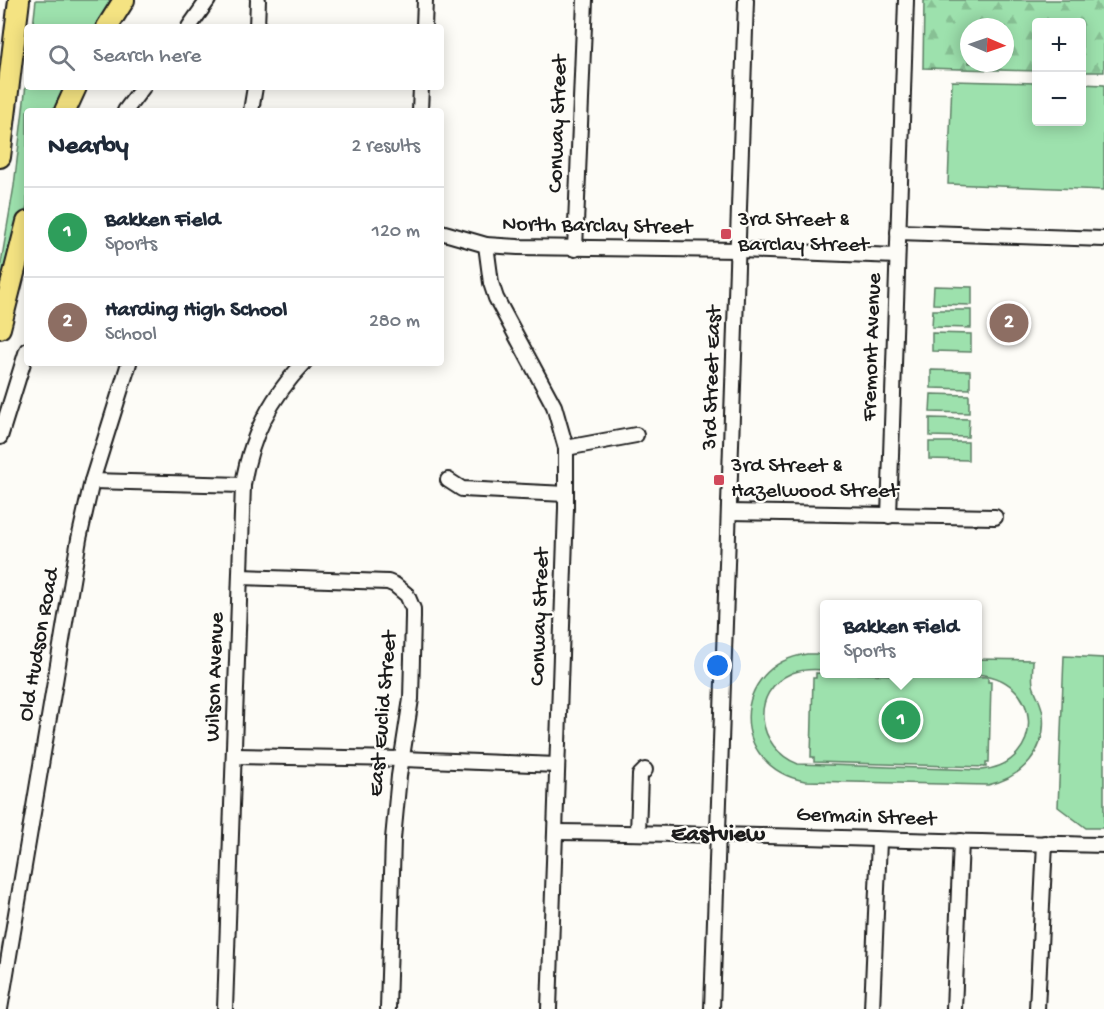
<!DOCTYPE html>
<meta charset="utf-8">
<style>
body{margin:0;font-family:"Gochi Hand",sans-serif;background:#f2f2f3;color:#1f2937}
.controls{position:absolute;right:18px;top:18px;display:grid;overflow:hidden;border-radius:6px;box-shadow:0 3px 15px #0003}
.controls button{width:54px;height:54px;display:grid;place-items:center;padding:0;border:0;border-bottom:2px solid #e0e1e3;background:#fff;color:#1f2937;font:30px sans-serif}
.compass{position:absolute;left:960px;top:18px;width:54px;height:54px;border-radius:50%;background:#fff;box-shadow:0 3px 15px #0003;rotate:92deg}
.you{position:absolute;left:718px;top:666px;width:21px;height:21px;margin:-15px;border:4px solid #fff;border-radius:50%;background:#1a73e8;box-shadow:0 0 0 9px #1a73e833}
.badge{display:grid;place-items:center;width:39px;height:39px;border-radius:50%;background:#d1495b;color:#fff;font-size:20px;font-weight:700}
.pin{position:absolute;translate:-50% -50%;border:3px solid #fff;box-shadow:0 2px 6px #0006}
.popup{position:absolute;left:820px;top:600px;width:162px;height:78px;box-sizing:border-box;display:grid;place-content:center;border-radius:6px;background:#fff;filter:drop-shadow(0 2px 4px #0005);font-size:20px;white-space:nowrap;color:#747a83}
.popup b{font-size:22px;color:#1f2937}
.popup::after{content:'';position:absolute;left:50%;top:100%;margin-left:-12px;border:12px solid transparent;border-top-color:#fff}
.list{margin:0;padding:0;list-style:none}
h2{display:flex;justify-content:space-between;align-items:center;height:78px;margin:0;padding:0 24px;font-size:26px}
h2 small{font-size:20px;font-weight:400;color:#747a83}
.list li{display:grid;grid-template-columns:39px 1fr auto;gap:18px;align-items:center;box-sizing:border-box;height:90px;padding:0 24px;border-top:2px solid #e0e1e3}
.list b{display:block;font-size:22px;white-space:nowrap}
.list p{margin:0;font-size:20px;white-space:nowrap;color:#747a83}
.list em{font-size:20px;font-style:normal;color:#747a83}
.icon{flex:none;width:33px;height:33px;fill:none;stroke:currentColor;stroke-width:2;stroke-linecap:round;stroke-linejoin:round}
.map{position:relative;flex:none;width:1104px;height:1009px;overflow:hidden}
.search{position:absolute;background:#fff;box-shadow:0 3px 15px #0003;left:24px;top:24px;width:420px;height:66px;display:flex;align-items:center;gap:15px;box-sizing:border-box;padding:0 21px;border-radius:6px;color:#747a83;font-size:22px}
.panel{position:absolute;background:#fff;box-shadow:0 3px 15px #0003;left:24px;top:108px;width:420px;height:258px;border-radius:6px}
.map>svg:first-child{display:block}
</style>
<div class="map">
<svg width="1104" height="1009" viewBox="0 0 1104 1009">
<defs>
<pattern id="forest-firs" width="22" height="20" patternUnits="userSpaceOnUse" patternTransform="scale(1.5)"><rect width="22" height="20" fill="#9de1ad"/><path d="M5 1l3.5 6h-7zM16 11l3.5 6h-7z" fill="#87c094"/></pattern>
</defs>
<rect width="100%" height="100%" fill="#fdfcf7"/>
<filter id="ink" filterUnits="userSpaceOnUse"><feTurbulence type="fractalNoise" baseFrequency=".0167" numOctaves="2"/><feDisplacementMap in="SourceGraphic" scale="12" xChannelSelector="R" yChannelSelector="G"/><feConvolveMatrix kernelMatrix="1 2 1 2 8 2 1 2 1" color-interpolation-filters="sRGB"/></filter>
<g filter="url(#ink)">
<g fill="#9de1ad" stroke="#5c7e64" stroke-width="1.5">
<polygon points="36,0 119,0 104,27 33,27"/>
<polygon points="27,76 27,87 72,87 61,111 27,111 27,206 0,315 0,269 14,186"/>
<polygon points="952,81 1036,83 1036,122 1082,122 1082,84 1104,85 1104,190 948,184"/>
<polygon points="934,286 972,287 972,305 933,304"/>
<polygon points="933,310 971,310 971,328 932,327"/>
<polygon points="932,333 971,334 971,352 932,351"/>
<polygon points="931,370 970,371 970,389 931,388"/>
<polygon points="931,394 969,395 969,413 930,412"/>
<polygon points="930,418 969,419 968,437 930,436"/>
<polygon points="929,442 968,442 968,460 929,459"/>
<path d="M807,654H824V670C813,669 803,669 792,673C748,692 757,748 798,764L981,770C1046,765 1045,676 974,674H978V659L1033,660C1033,668 1031,681 1034,688C1037,697 1042,704 1043,715C1047,750 1022,778 988,785L805,781C728,767 730,665 807,654Z"/>
<polygon points="1064,656 1104,658 1104,828 1086,828 1058,807"/>
<polygon points="816,673 988,677 988,682 991,682 989,762 986,762 986,767 814,762 814,757 811,757 813,678 816,678"/>
</g>
<path fill="url(#forest-firs)" stroke="#5c7e64" stroke-width="1.5" fill-rule="evenodd" d="M924,0H1104V72H1082V22H1036V71L923,68ZM969,27H1005V63H969Z"/>
<g fill="none" stroke-linecap="round" stroke-linejoin="round">
<g stroke="#1c1c1c" stroke-width="18">
<g id="minor">
<polyline points="189,27 208,0"/>
<polyline points="257,27 258,0"/>
<polyline points="424,27 425,0"/>
<polyline points="125,111 143,87"/>
<polyline points="251,111 255,87"/>
<polyline points="420,111 421,87"/>
<polyline points="441,232 486,245 518,247 739,250 897,256"/>
<polyline points="898,232 1104,239"/>
<polyline points="486,245 491,283 496,298 554,406 566,448 566,508 549,1009"/>
<polyline points="575,249 585,0"/>
<polyline points="0,437 27,350"/>
<polyline points="566,448 636,435"/>
<polyline points="448,480 462,489 566,494"/>
<polyline points="92,481 243,485"/>
<polyline points="730,512 995,517"/>
<polyline points="889,516 906,0"/>
<polyline points="240,577 388,582 395,585 407,595 413,609 413,617 411,699 399,776 393,839 388,1009"/>
<polyline points="234,756 403,759 557,765"/>
<path d="M556,832C738,834 921,841 1104,845"/>
<polyline points="638,833 640,775 645,770"/>
<polyline points="0,1009 79,539 92,481 129,363"/>
<path d="M225,1009L243,485C250,438 271,397 304,363"/>
<polyline points="712,1009 746,0"/>
<polyline points="872,1009 879,841"/>
<polyline points="954,1009 961,841"/>
<polyline points="1037,1009 1045,843"/>
</g>
</g>
<g stroke="#1c1c1c" stroke-width="24">
<g id="highway">
<polyline points="107,27 124,0"/>
<polyline points="65,111 76,87"/>
<polyline points="0,157 19,0"/>
<polyline points="0,328 27,222"/>
</g>
</g>
<use href="#minor" stroke="#fdfcf7" stroke-width="14"/>
<use href="#highway" stroke="#f4e382" stroke-width="20"/>
</g>
</g>
<g fill="#d1495b" stroke="#fdfcf7" stroke-width="2">
<rect x="720" y="228" width="12" height="12" rx="3"/>
<rect x="713" y="474" width="12" height="12" rx="3"/>
</g>
<g text-anchor="middle" dominant-baseline="central" stroke-width="4.5" stroke-linejoin="round" paint-order="stroke">
<g font-size="22" fill="#1c1c1c" stroke="#fdfcf7">
<text transform="translate(559 124) rotate(-88)">Conway Street</text>
<text transform="translate(597 227) rotate(1)">North Barclay Street</text>
<text transform="translate(873 347) rotate(-88)">Fremont Avenue</text>
<text transform="translate(713 378) rotate(-88)">3rd Street East</text>
<text transform="translate(541 617) rotate(-88)">Conway Street</text>
<text transform="translate(40 645) rotate(-80)">Old Hudson Road</text>
<text transform="translate(216 677) rotate(-88)">Wilson Avenue</text>
<text transform="translate(384 714) rotate(-85)">East Euclid Street</text>
<text transform="translate(866 818) rotate(2)">Germain Street</text>
</g>
<g font-size="22" fill="#1c1c1c" stroke="#fdfcf7" text-anchor="start">
<text x="738" y="221">3rd Street &amp;<tspan x="738" dy="25">Barclay Street</tspan></text>
<text x="731" y="467">3rd Street &amp;<tspan x="731" dy="25">Hazelwood Street</tspan></text>
</g>
<g font-size="24" font-weight="bold" fill="#1c1c1c" stroke="#fdfcf7">
<text x="718" y="835">Eastview</text>
</g>
</g>
</svg>
<div class="controls">
<button>+</button>
<button>−</button>
</div>
<svg class="compass" viewBox="-18 -18 36 36"><path d="M0-13l5 13h-10z" fill="#e53935"/><path d="M0 13l5-13h-10z" fill="#747a83"/></svg>
<div class="you"></div>
<div class="pin badge" style="left:901px;top:720px;background:#2e9e5b">1</div>
<div class="popup"><b>Bakken Field</b>Sports</div>
<div class="pin badge" style="left:1009px;top:323px;background:#8d6e63">2</div>
<div class="search"><svg class="icon" aria-label="search" viewBox="0 0 24 24"><circle cx="10" cy="10" r="6"/><path d="M15 15l6 6"/></svg>Search here</div>
<section class="panel">
<h2>Nearby<small>2 results</small></h2>
<ul class="list">
<li><span class="badge" style="background:#2e9e5b">1</span><div><b>Bakken Field</b><p>Sports</p></div><em>120 m</em></li>
<li><span class="badge" style="background:#8d6e63">2</span><div><b>Harding High School</b><p>School</p></div><em>280 m</em></li>
</ul>
</section>
</div>
